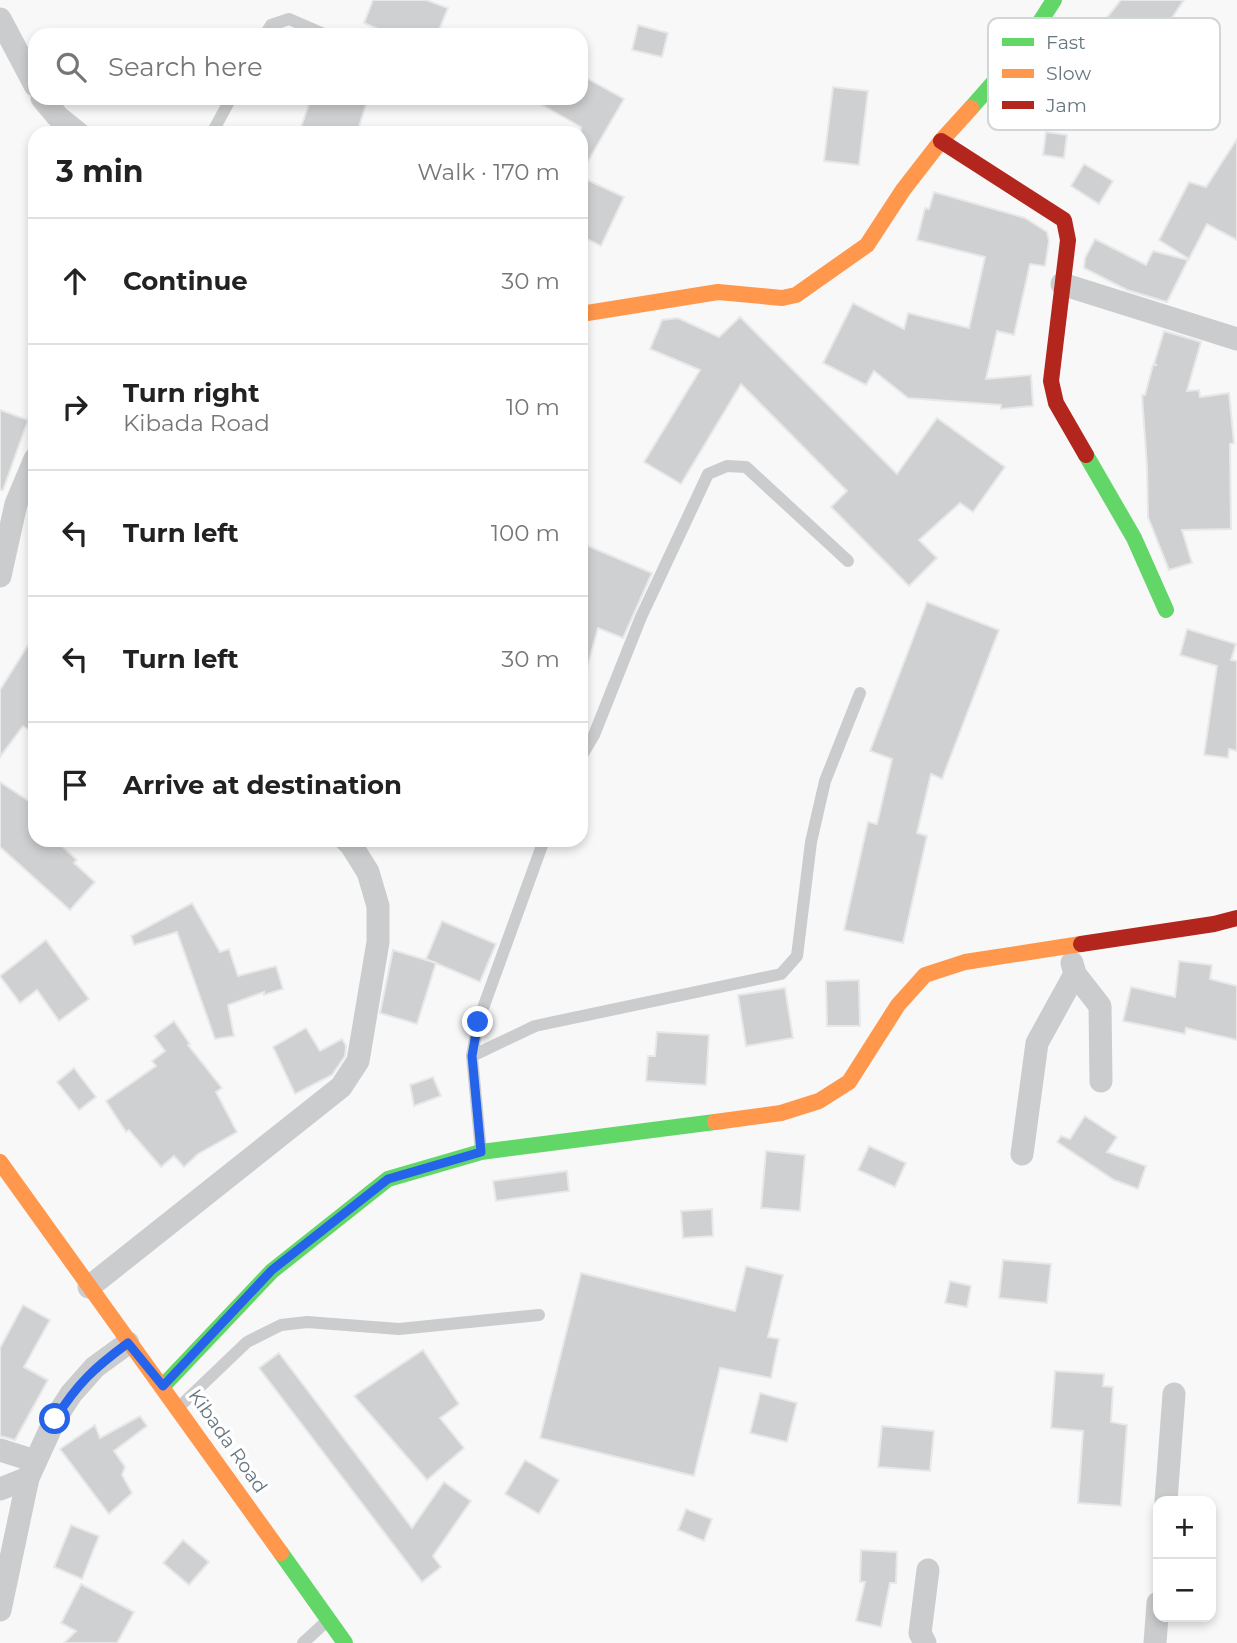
<!DOCTYPE html>
<meta charset="utf-8">
<style>
body{margin:0;font-family:Montserrat,sans-serif;background:#f6f6f6;color:#222}
.controls{position:absolute;right:21px;bottom:21px;display:grid;overflow:hidden;border-radius:14px;box-shadow:0 4px 10px #0003}
.controls button{width:63px;height:63px;display:grid;place-items:center;padding:0;border:0;border-bottom:2px solid #e0e0e0;background:#fff;color:#222;font:35px sans-serif}
.stop{position:absolute;width:21px;height:21px;margin:-16px;border:5px solid #2563eb;border-radius:50%;background:#fff}
.stop.end{background:#2563eb;border-color:#fff;box-shadow:0 2px 7px #0008}
.list{margin:0;padding:0;list-style:none}
h2{display:flex;justify-content:space-between;align-items:center;height:91px;margin:0;padding:0 28px;font-size:30px}
h2 small{font-size:23px;font-weight:400;color:#767676}
.list li{display:grid;grid-template-columns:46px 1fr auto;gap:21px;align-items:center;box-sizing:border-box;height:126px;padding:0 28px;border-top:2px solid #e0e0e0}
.list b{display:block;font-size:26px;white-space:nowrap}
.list p{margin:0;font-size:23px;white-space:nowrap;color:#767676}
.list em{font-size:23px;font-style:normal;color:#767676}
.icon{flex:none;width:38px;height:38px;fill:none;stroke:currentColor;stroke-width:2;stroke-linecap:round;stroke-linejoin:round}
.map{position:relative;flex:none;width:1237px;height:1643px;overflow:hidden}
.search{position:absolute;background:#fff;box-shadow:0 4px 10px #0003;left:28px;top:28px;width:560px;height:77px;display:flex;align-items:center;gap:18px;box-sizing:border-box;padding:0 24px;border-radius:21px;color:#767676;font-size:26px}
.panel{position:absolute;background:#fff;box-shadow:0 4px 10px #0003;left:28px;top:126px;width:560px;height:721px;border-radius:21px}
.map>svg:first-child{display:block}
</style>
<div class="map">
<svg width="1237" height="1643" viewBox="0 0 1237 1643">
<rect width="100%" height="100%" fill="#f8f8f8"/>
<g fill="#cfd0d1" stroke="#e8e8e8" stroke-width="2">
<polygon points="373,0 426,0 448,8 437,35 392,35 364,23"/>
<polygon points="1121,0 1184,0 1148,53 1161,61 1137,105 1100,85 1094,92 1066,69"/>
<polygon points="638,25 668,33 662,57 632,50"/>
<polygon points="581,75 624,99 581,173 581,127 530,98 581,98"/>
<polygon points="833,87 868,91 859,165 824,161"/>
<polygon points="311,98 368,98 357,133 299,133"/>
<polygon points="1046,132 1067,135 1064,158 1043,155"/>
<polygon points="1237,139 1237,240 1207,224 1189,259 1159,240 1189,182 1206,187"/>
<polygon points="1084,164 1113,181 1099,204 1071,186"/>
<polygon points="581,177 624,197 601,246 581,236"/>
<polygon points="934,192 1025,218 1047,232 1049,241 1045,266 1030,264 1014,335 997,331 986,379 1031,375 1033,406 1001,409 1001,405 908,398 874,371 866,385 823,363 853,303 904,329 908,313 969,328 985,257 917,240 925,208 929,209"/>
<polygon points="1095,239 1146,265 1153,251 1188,260 1167,302 1127,290 1084,268 1085,258"/>
<polygon points="740,317 897,474 937,418 1005,467 973,512 960,503 919,540 937,558 909,586 831,507 847,491 741,384 681,484 644,462 700,370 650,349 662,320 678,318 719,337"/>
<polygon points="1164,331 1201,342 1187,391 1199,390 1200,397 1229,393 1234,443 1230,444 1231,529 1182,530 1192,563 1169,570 1148,517 1147,467 1142,395 1145,395 1153,365 1157,365 1154,364"/>
<polygon points="0,410 28,420 3,490 0,490"/>
<polygon points="581,543 652,573 623,638 598,628 588,664 581,663"/>
<polygon points="927,602 999,630 942,779 931,774 917,833 927,836 903,943 844,930 868,822 877,824 892,759 870,751"/>
<polygon points="1187,629 1236,644 1231,660 1237,661 1237,751 1229,749 1228,758 1204,755 1217,666 1180,655"/>
<polygon points="35,634 35,734 23,726 0,757 0,690"/>
<polygon points="0,782 35,805 35,840 55,840 77,860 74,863 95,882 70,910 0,847"/>
<polygon points="192,903 220,952 229,949 238,976 276,966 283,989 264,995 264,992 228,1005 234,1036 215,1039 177,932 134,945 131,936"/>
<polygon points="442,921 496,944 480,982 426,959"/>
<polygon points="46,940 89,999 59,1021 37,990 20,1003 0,976"/>
<polygon points="393,950 436,963 417,1024 380,1013"/>
<polygon points="1179,961 1212,965 1210,979 1237,986 1237,1040 1186,1028 1185,1034 1123,1021 1131,987 1175,997"/>
<polygon points="859,980 860,1026 827,1026 826,981"/>
<polygon points="785,988 793,1038 746,1046 738,995"/>
<polygon points="174,1021 190,1044 188,1045 222,1088 216,1092 237,1132 198,1154 184,1167 174,1156 161,1167 129,1130 126,1132 106,1101 156,1066 152,1061 165,1051 154,1036"/>
<polygon points="306,1028 320,1051 342,1039 346,1046 345,1056 332,1075 295,1094 273,1047"/>
<polygon points="657,1032 709,1035 706,1085 646,1081 648,1056 655,1056"/>
<polygon points="74,1068 96,1097 79,1110 57,1082"/>
<polygon points="433,1077 441,1096 414,1106 410,1085"/>
<polygon points="1085,1116 1117,1137 1107,1152 1146,1166 1138,1189 1114,1180 1057,1142 1061,1136 1070,1139"/>
<polygon points="869,1146 906,1163 895,1187 858,1170"/>
<polygon points="766,1151 805,1155 800,1211 761,1208"/>
<polygon points="567,1171 569,1191 496,1201 493,1181"/>
<polygon points="712,1209 713,1236 683,1238 681,1211"/>
<polygon points="1003,1260 1051,1264 1047,1303 999,1298"/>
<polygon points="746,1266 783,1275 768,1337 779,1339 771,1378 720,1368 694,1476 540,1438 581,1273 735,1311"/>
<polygon points="950,1281 971,1286 967,1307 945,1303"/>
<polygon points="23,1305 50,1320 24,1367 48,1380 15,1440 0,1436 0,1348"/>
<polygon points="423,1350 459,1404 440,1418 464,1448 427,1480 354,1396"/>
<polygon points="279,1353 412,1528 444,1482 471,1501 433,1556 441,1567 422,1582 259,1368"/>
<polygon points="1055,1371 1104,1374 1103,1386 1113,1387 1111,1422 1127,1425 1121,1506 1078,1503 1083,1431 1051,1428"/>
<polygon points="760,1393 797,1403 787,1442 750,1433"/>
<polygon points="140,1416 147,1426 114,1451 125,1467 122,1475 132,1493 109,1514 60,1449 95,1425 100,1438"/>
<polygon points="882,1426 934,1431 930,1471 878,1467"/>
<polygon points="525,1460 559,1480 539,1514 505,1494"/>
<polygon points="686,1509 712,1519 704,1541 678,1530"/>
<polygon points="71,1525 99,1536 82,1579 54,1567"/>
<polygon points="183,1540 209,1562 189,1585 163,1563"/>
<polygon points="861,1550 897,1552 896,1583 890,1583 881,1627 856,1621 865,1582 860,1582"/>
<polygon points="81,1584 134,1612 117,1643 64,1643 76,1631 61,1623"/>
</g>
<g fill="none" stroke-linecap="round" stroke-linejoin="round">
<g stroke="#cbcccd" stroke-width="12">
<polyline points="265,35 271,25 289,19 326,35"/>
<polyline points="212,133 231,98"/>
<polyline points="581,757 594,735 641,617 708,474 727,466 746,467 848,561"/>
<polyline points="472,1056 478,1022 544,840"/>
<polyline points="481,1152 472,1056 535,1026 781,974 797,956 811,842 825,781 860,693"/>
<polyline points="179,1407 247,1342 281,1325 307,1322 399,1329 539,1315"/>
<polyline points="303,1643 328,1620"/>
</g>
<g stroke="#cbcccd" stroke-width="23">
<polyline points="0,19 35,85"/>
<polyline points="42,98 58,117 78,133"/>
<polyline points="1062,284 1237,339"/>
<polyline points="0,576 16,504 35,459"/>
<polyline points="1072,963 1075,974 1100,1006 1101,1081"/>
<polyline points="1022,1154 1037,1043 1075,974"/>
<polyline points="89,1287 341,1087 358,1061 378,942 378,906 368,872 351,845 346,840"/>
<polyline points="0,1450 35,1461"/>
<polyline points="0,1489 28,1478"/>
<polyline points="1166,1501 1174,1394"/>
<polyline points="0,1610 28,1478 55,1419 71,1394 95,1367 128,1343"/>
<polyline points="925,1643 920,1633 928,1570"/>
<polyline points="1155,1643 1158,1603"/>
</g>
<g stroke="#63d668" stroke-width="16">
<polyline points="971,108 1022,50 1054,0"/>
<polyline points="1086,455 1134,538 1166,610"/>
<polyline points="163,1386 272,1271 388,1179 481,1152 715,1122"/>
<polyline points="281,1553 345,1643"/>
</g>
<g stroke="#ff974d" stroke-width="16">
<polyline points="581,314 718,292 782,298 796,295 867,245 903,190 941,141 971,108"/>
<polyline points="715,1122 781,1113 819,1101 849,1082 898,1005 925,975 965,962 1081,944"/>
<path d="M0,1162C93,1293 188,1422 281,1553"/>
</g>
<g stroke="#b3261e" stroke-width="16">
<polyline points="941,141 1064,220 1068,240 1051,381 1056,403 1086,455"/>
<polyline points="1081,944 1214,924 1237,918"/>
</g>
</g>
<g fill="none" stroke-linecap="round" stroke-linejoin="round">
<path stroke="#2563eb" stroke-width="9" d="M55,1419C78,1383 94,1368 128,1343L163,1386L272,1270L388,1179L481,1152L472,1056L478,1022"/>
</g>
<g text-anchor="middle" dominant-baseline="central" stroke-width="7" stroke-linejoin="round" paint-order="stroke">
<g font-size="19" fill="#667780" stroke="#fff">
<text transform="translate(228 1441) rotate(55)">Kibada Road</text>
</g>
</g>
<rect x="988" y="18" width="232" height="112" rx="10" fill="#fff" stroke="#d1d6d9" stroke-width="2"/>
<rect x="1002" y="38" width="32" height="8" fill="#63d668"/>
<rect x="1002" y="69" width="32" height="9" fill="#ff974d"/>
<rect x="1002" y="101" width="32" height="8" fill="#b3261e"/>
<g font-size="19" fill="#667780">
<text x="1046" y="49">Fast</text>
<text x="1046" y="80">Slow</text>
<text x="1046" y="112">Jam</text>
</g>
</svg>
<div class="controls">
<button>+</button>
<button>−</button>
</div>
<div class="stop" style="left:55px;top:1419px"></div>
<div class="stop end" style="left:478px;top:1022px"></div>
<div class="search"><svg class="icon" aria-label="search" viewBox="0 0 24 24"><circle cx="10" cy="10" r="6"/><path d="M15 15l6 6"/></svg>Search here</div>
<section class="panel">
<h2>3 min<small>Walk · 170 m</small></h2>
<ul class="list">
<li><svg class="icon" aria-label="ahead" viewBox="0 0 24 24"><path d="M12 20V5M6 11l6-6 6 6"/></svg><div><b>Continue</b></div><em>30 m</em></li>
<li><svg class="icon" aria-label="right" viewBox="0 0 24 24"><path d="M7 20v-9h11M14 6l5 5-5 5"/></svg><div><b>Turn right</b><p>Kibada Road</p></div><em>10 m</em></li>
<li><svg class="icon" aria-label="left" viewBox="0 0 24 24"><path d="M17 20v-9H6M10 6l-5 5 5 5"/></svg><div><b>Turn left</b></div><em>100 m</em></li>
<li><svg class="icon" aria-label="left" viewBox="0 0 24 24"><path d="M17 20v-9H6M10 6l-5 5 5 5"/></svg><div><b>Turn left</b></div><em>30 m</em></li>
<li><svg class="icon" aria-label="arrive" viewBox="0 0 24 24"><path d="M6 21V4h12l-3 4 3 4H6"/></svg><div><b>Arrive at destination</b></div></li>
</ul>
</section>
</div>
